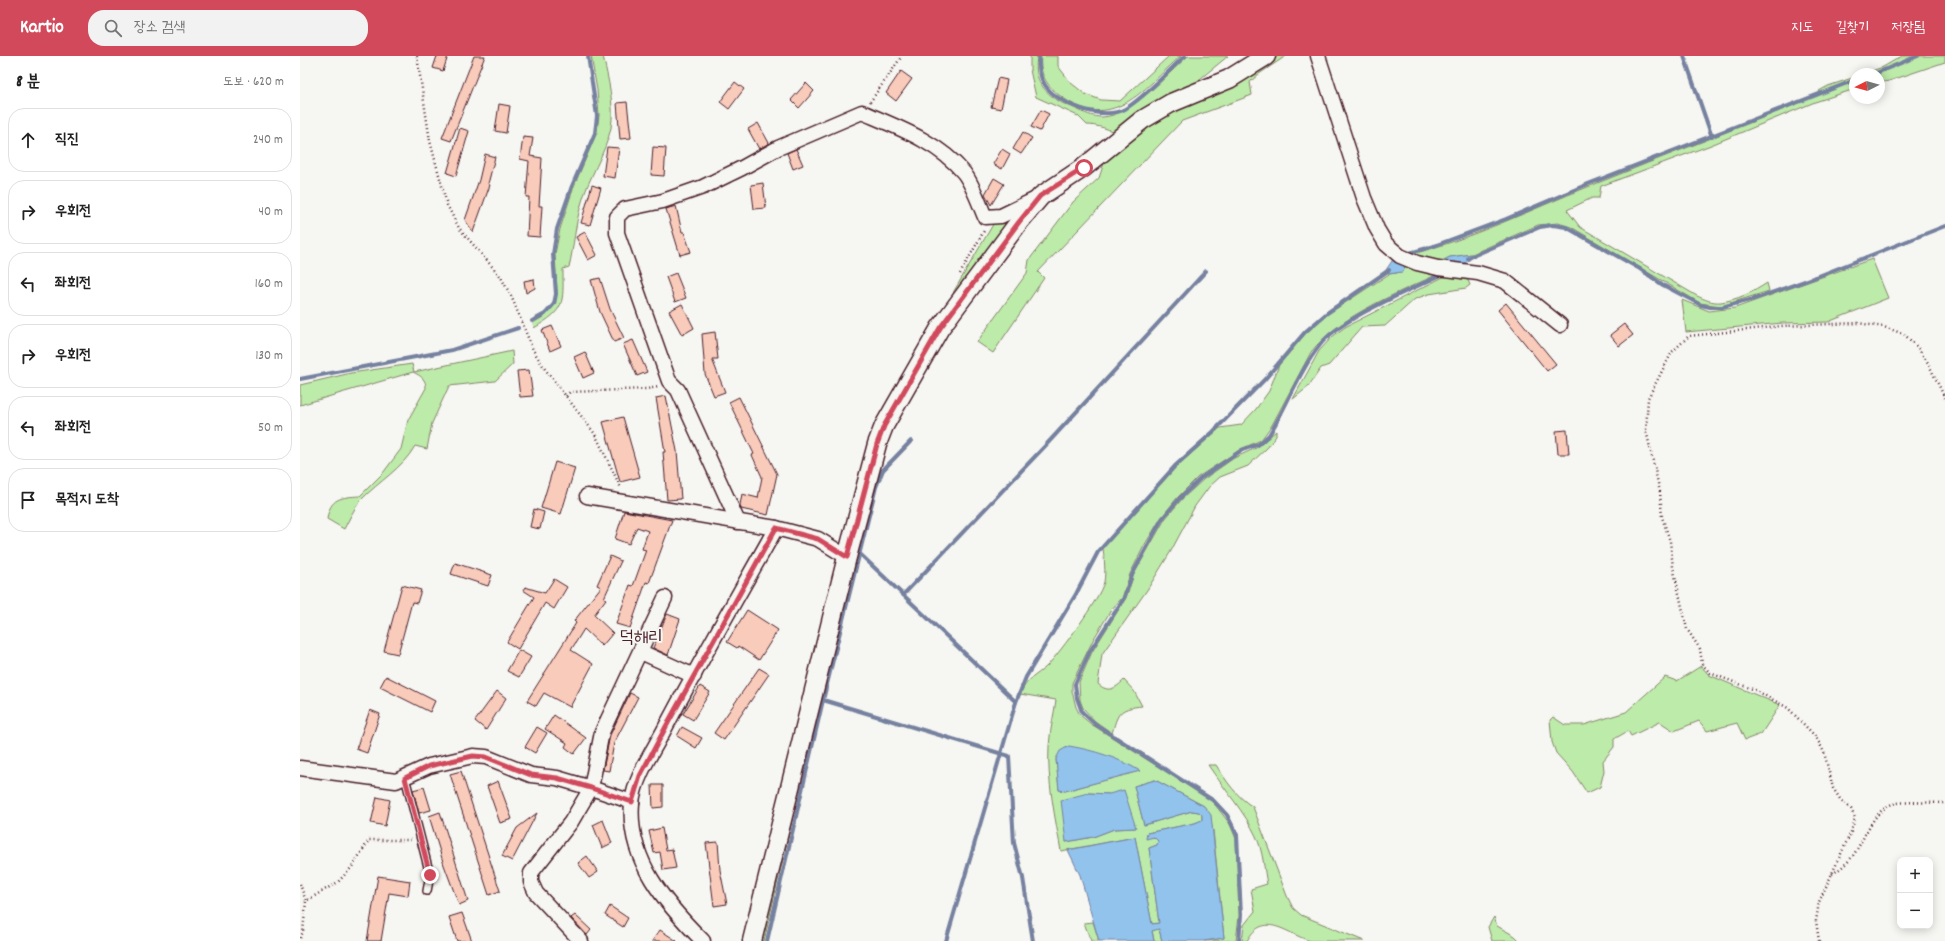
<!DOCTYPE html>
<html lang="ko">
<meta charset="utf-8">
<style>
body{margin:0;font-family:Dekko,"Poor Story",sans-serif;background:#f2f2f2;color:#222}
.controls{position:absolute;right:12px;bottom:12px;display:grid;overflow:hidden;border-radius:8px;box-shadow:0 2px 10px #0003}
.controls button{width:36px;height:36px;display:grid;place-items:center;padding:0;border:0;border-bottom:1px solid #e0e0e0;background:#fff;color:#222;font:20px sans-serif}
.compass{position:absolute;left:1549px;top:12px;width:36px;height:36px;border-radius:50%;background:#fff;box-shadow:0 2px 10px #0003;rotate:264deg}
.stop{position:absolute;width:12px;height:12px;margin:-9px;border:3px solid #d1495b;border-radius:50%;background:#fff}
.stop.end{background:#d1495b;border-color:#fff;box-shadow:0 1px 4px #0008}
.list{margin:0;padding:0;list-style:none}
h2{display:flex;justify-content:space-between;align-items:center;height:52px;margin:0;padding:0 16px;font-size:17px}
h2 small{font-size:13px;font-weight:400;color:#767676}
.list li{display:grid;grid-template-columns:26px 1fr auto;gap:12px;align-items:center;box-sizing:border-box;height:64px;margin:0 8px 8px;padding:0 8px;border:1px solid #e0e0e0;border-radius:16px}
.list b{display:block;font-size:15px;white-space:nowrap}
.list em{font-size:13px;font-style:normal;color:#767676}
.icon{flex:none;width:22px;height:22px;fill:none;stroke:currentColor;stroke-width:2;stroke-linecap:round;stroke-linejoin:round}
.map{position:relative;flex:none;width:1645px;height:885px;overflow:hidden}
header{display:flex;align-items:center;gap:24px;box-sizing:border-box;height:56px;padding:0 20px;background:#d1495b;color:#fff}
header strong{font-size:19px}
nav{display:flex;gap:22px;margin-inline-start:auto;font-size:14px}
.search{width:280px;height:36px;background:#f2f2f2;display:flex;align-items:center;gap:10px;box-sizing:border-box;padding:0 14px;border-radius:16px;color:#767676;font-size:15px}
main{display:flex}
aside{flex:1;background:#fff}
.map>svg:first-child{display:block}
</style>
<header>
<strong>Kartio</strong>
<div class="search"><svg class="icon" aria-label="search" viewBox="0 0 24 24"><circle cx="10" cy="10" r="6"/><path d="M15 15l6 6"/></svg>장소 검색</div>
<nav><a>지도</a><a>길찾기</a><a>저장됨</a></nav>
</header>
<main>
<aside>
<h2>8 분<small>도보 · 620 m</small></h2>
<ul class="list">
<li><svg class="icon" aria-label="ahead" viewBox="0 0 24 24"><path d="M12 20V5M6 11l6-6 6 6"/></svg><div><b>직진</b></div><em>240 m</em></li>
<li><svg class="icon" aria-label="right" viewBox="0 0 24 24"><path d="M7 20v-9h11M14 6l5 5-5 5"/></svg><div><b>우회전</b></div><em>40 m</em></li>
<li><svg class="icon" aria-label="left" viewBox="0 0 24 24"><path d="M17 20v-9H6M10 6l-5 5 5 5"/></svg><div><b>좌회전</b></div><em>160 m</em></li>
<li><svg class="icon" aria-label="right" viewBox="0 0 24 24"><path d="M7 20v-9h11M14 6l5 5-5 5"/></svg><div><b>우회전</b></div><em>130 m</em></li>
<li><svg class="icon" aria-label="left" viewBox="0 0 24 24"><path d="M17 20v-9H6M10 6l-5 5 5 5"/></svg><div><b>좌회전</b></div><em>50 m</em></li>
<li><svg class="icon" aria-label="arrive" viewBox="0 0 24 24"><path d="M6 21V4h12l-3 4 3 4H6"/></svg><div><b>목적지 도착</b></div></li>
</ul>
</aside>
<div class="map">
<svg width="1645" height="885" viewBox="0 0 1645 885">
<rect width="100%" height="100%" fill="#f6f6f2"/>
<filter id="ink" filterUnits="userSpaceOnUse"><feTurbulence type="fractalNoise" baseFrequency=".025" numOctaves="2"/><feDisplacementMap in="SourceGraphic" scale="8" xChannelSelector="R" yChannelSelector="G"/><feConvolveMatrix kernelMatrix="1 2 1 2 8 2 1 2 1" color-interpolation-filters="sRGB"/></filter>
<g filter="url(#ink)">
<g fill="#bdeba9" stroke="#84856a" fill-rule="evenodd">
<path d="M291,0H303C308,22 315,49 311,72C305,99 288,122 281,149C275,169 274,190 269,211L263,213C263,248 266,253 234,272L233,267L246,259L255,248L257,236L255,198L260,173L274,130L297,76L299,59L297,34Z"/>
<path d="M730,0H737C734,21 740,32 757,44C763,48 770,50 776,53C784,57 793,61 802,61C832,60 866,19 888,0H928L878,41L819,80C812,73 796,69 787,69L778,60L736,41L730,14Z"/>
<path d="M741,0H758V10L771,27L785,38L801,44L820,45L869,0H881C843,33 812,79 759,39C746,29 739,17 741,0Z"/>
<polygon points="972,0 986,0 959,18 950,26 952,39 882,65 738,216 744,222 693,297 677,286 727,217 729,204 773,146 799,122 805,104 858,62"/>
<polygon points="1602,0 1645,0 1645,6 1589,25 1579,27 1579,18 1563,18 1583,11"/>
<path d="M1555,21V33L1515,46L1411,89L1301,130L1299,142H1292L1267,154L1280,171L1397,240C1404,243 1412,247 1421,246C1436,244 1454,236 1467,227L1469,235L1421,250L1400,247L1271,171L1258,167L1238,169L1172,198L1150,201L1142,205L1109,199C1171,183 1230,154 1290,130C1367,99 1444,70 1521,38L1519,35L1528,30Z"/>
<polygon points="733,147 646,260 654,235 695,165"/>
<polygon points="1572,203 1588,242 1528,266 1483,267 1386,276 1382,244 1409,255 1435,252"/>
<path d="M1104,209L1142,216C1099,237 1041,258 1011,296L972,369L961,384L941,393L898,421L877,442L861,462L844,490L830,518L822,542L811,554L793,584L772,627V635L776,651L780,659L791,668L909,743L916,750L930,768L936,783L939,860L936,885H904L924,882L913,774L904,750L855,724L834,730L844,769L892,755L899,756L902,759V764L895,767L847,777L859,785L857,789L849,792L859,867L852,868L835,781L761,795C755,761 747,725 749,690C750,674 754,659 756,644L720,638C727,622 735,621 747,610C761,595 799,544 804,526C806,516 804,502 803,492L876,411L920,372L941,369L956,353L969,335L979,309L1006,277L1028,258L1089,218L1097,217ZM756,703L823,706L839,715L765,735L759,734ZM788,737L809,738L835,772L814,773L793,781L766,786Z"/>
<polygon points="1145,220 1168,224 1170,229 1166,232 1129,238 1115,243 1085,270 1062,271 1029,309 1021,312 1008,331 993,343 1019,295 1032,281 1045,271"/>
<path d="M212,295L213,308L195,325L149,330L132,367L127,393L115,390C102,413 79,425 61,444C54,452 49,464 44,473L27,463C30,442 41,441 60,440L83,417L101,393L108,364L126,332C126,323 121,320 113,316L0,349V329L51,317L112,308L114,316Z"/>
<path d="M976,375V380L968,391L948,410L920,421L909,431L895,450L871,495L847,534L802,598L798,628C808,637 815,633 824,624L834,635L842,650C833,651 821,652 817,662C815,666 814,671 812,677L795,665L783,652L780,644L779,626L792,596L826,542L834,518L865,463L882,443L904,423L934,402L958,391Z"/>
<polygon points="1401,610 1409,619 1480,649 1461,678 1445,684 1437,667 1407,675 1399,665 1374,675 1360,666 1331,680 1328,675 1314,683 1314,691 1303,705 1304,715 1300,731 1287,737 1273,716 1256,697 1252,686 1250,664 1253,661 1265,669 1284,669 1326,656 1365,621 1377,625"/>
<polygon points="520,645 464,885 460,885"/>
<path d="M908,709H916C927,726 936,740 953,751L987,840L993,852L1001,859L1064,885C1050,885 1023,885 1011,885C988,879 964,853 947,885H942L944,869L955,855L951,833L967,828C964,813 963,795 956,780C946,758 922,730 908,709Z"/>
<polygon points="1194,861 1197,870 1215,880 1220,885 1192,885 1188,871"/>
<polygon points="793,866 799,885 791,885 784,867"/>
<polygon points="859,873 862,885 854,885 852,874"/>
</g>
<g fill="#91c3ed" stroke="#75819f">
<path d="M1172,198L1173,201C1161,211 1157,211 1142,205L1150,201Z"/>
<polygon points="1094,202 1104,209 1105,213 1102,216 1089,218 1086,214"/>
<path d="M769,690C793,694 819,702 840,715L765,735L759,734L756,703L760,695Z"/>
<polygon points="855,724 904,750 911,759 924,882 904,885 862,885 859,873 852,875 854,885 799,885 780,819 768,794 835,781 852,868 859,867 849,792 857,789 858,785 854,781 846,783 847,777 895,767 902,764 902,759 899,756 892,755 844,769 834,730"/>
<polygon points="824,734 836,772 814,773 793,781 766,786 761,744 788,737 809,738"/>
</g>
<g fill="none" stroke-linecap="round" stroke-linejoin="round">
<g stroke="#75819f" stroke-width="4">
<path d="M739,0C738,10 739,20 745,29C758,49 803,65 825,53C845,41 867,16 885,0"/>
<polyline points="1384,0 1412,81"/>
<polyline points="1574,18 1618,0"/>
<polyline points="1106,198 1131,191 1206,163 1288,128 1555,24"/>
<polyline points="1168,202 1240,171 1253,169 1266,171 1340,213 1363,229 1401,249 1410,251 1422,251 1454,243 1516,221 1645,170"/>
<polyline points="232,265 245,258 254,248 256,238 253,198 257,173 272,130 295,77 297,60 288,0"/>
<polyline points="0,323 152,294 218,272"/>
<polyline points="560,498 716,646"/>
<polyline points="604,538 746,389 906,215"/>
<polyline points="523,644 709,700 714,787 723,822 733,885"/>
<polyline points="467,885 523,644 576,431 583,414 611,385"/>
<polyline points="646,885 716,646 726,621 776,538 798,496 875,410 913,376 965,323 1005,276 1027,257 1089,214"/>
<path d="M939,885L941,859L937,779L927,759L914,745L795,668L782,656L777,642L775,628L790,595L824,542L832,519L862,463L880,442L901,422L942,394L959,388L969,379C987,350 999,315 1020,289C1041,262 1110,234 1143,218"/>
</g>
</g>
<g fill="#f8cbbb" stroke="#4a1f2b">
<polygon points="137,0 148,0 143,15 133,12"/>
<polygon points="174,0 185,0 151,85 142,82"/>
<polygon points="601,15 612,23 596,45 586,37"/>
<polygon points="698,22 707,24 701,53 691,51"/>
<polygon points="435,26 444,33 429,53 420,46"/>
<polygon points="506,27 514,35 499,52 491,44"/>
<polygon points="327,46 331,82 320,83 317,47"/>
<polygon points="199,48 210,50 206,77 195,75"/>
<polygon points="741,54 749,58 740,75 731,71"/>
<polygon points="458,67 469,87 459,93 448,73"/>
<polygon points="160,72 169,75 156,120 147,117"/>
<polygon points="723,76 732,82 721,98 713,93"/>
<polygon points="223,81 233,82 230,100 242,102 239,150 242,150 240,181 227,180 229,141 226,141 229,105 220,103"/>
<polygon points="307,91 319,92 315,122 303,120"/>
<polygon points="353,91 366,92 364,120 351,119"/>
<polygon points="496,93 503,109 493,113 487,97"/>
<polygon points="702,93 710,98 702,113 693,108"/>
<polygon points="185,98 195,101 188,128 190,129 173,176 165,164 179,124"/>
<polygon points="694,122 704,128 691,149 685,138"/>
<polygon points="463,127 466,152 454,153 451,129"/>
<polygon points="292,129 301,132 290,169 281,167"/>
<polygon points="376,150 382,176 384,176 391,196 380,199 366,153"/>
<polygon points="285,176 297,199 288,204 276,181"/>
<polygon points="376,217 386,242 375,246 366,221"/>
<polygon points="300,222 310,253 324,282 314,286 300,256 291,224"/>
<polygon points="234,223 235,232 226,237 224,225"/>
<polygon points="1206,247 1256,308 1247,315 1198,254"/>
<polygon points="382,248 394,272 382,279 369,255"/>
<polygon points="1324,268 1333,279 1319,290 1310,279"/>
<polygon points="252,270 261,290 250,295 242,274"/>
<polygon points="415,276 418,303 412,303 425,336 414,340 405,318 402,278"/>
<polygon points="333,284 347,316 337,320 323,288"/>
<polygon points="285,296 294,317 283,322 274,301"/>
<polygon points="229,314 233,340 220,341 217,315"/>
<polygon points="366,340 377,395 381,443 367,444 363,396 365,396 356,342"/>
<polygon points="439,341 477,418 468,459 441,453 440,449 442,438 458,442 462,421 452,399 454,398 429,346"/>
<polygon points="323,361 340,421 320,426 303,366"/>
<polygon points="1267,374 1269,398 1258,398 1256,375"/>
<polygon points="255,406 275,412 261,458 241,452"/>
<polygon points="234,453 244,456 240,473 230,471"/>
<polygon points="324,455 372,464 349,527 346,526 330,572 316,568 330,529 333,530 346,494 342,493 348,475 337,471 329,488 315,483"/>
<polygon points="310,500 321,505 304,542 306,543 294,559 313,577 302,590 284,573 271,594 293,608 270,651 244,637 236,650 227,645 276,567 274,565 301,531 297,529"/>
<polygon points="155,507 192,519 188,530 151,518"/>
<polygon points="254,523 267,531 254,553 245,547 218,593 207,586 234,541 223,534 225,531 245,537"/>
<polygon points="102,529 121,534 117,547 112,546 98,598 84,595"/>
<polygon points="447,554 478,574 459,604 438,590 437,592 427,586"/>
<polygon points="367,558 380,563 368,599 353,592"/>
<polygon points="219,594 231,601 219,621 207,615"/>
<polygon points="459,612 469,618 424,684 414,677"/>
<polygon points="86,620 135,645 130,656 80,631"/>
<polygon points="400,630 410,636 393,664 383,658"/>
<polygon points="197,635 206,642 186,674 175,665"/>
<polygon points="330,637 338,641 314,687 309,715 303,714 310,679"/>
<polygon points="70,654 80,658 67,697 56,693"/>
<polygon points="254,659 286,682 274,698 265,691 267,687 245,673"/>
<polygon points="237,671 247,677 235,697 225,691"/>
<polygon points="382,671 402,682 396,692 377,680"/>
<polygon points="161,715 200,835 189,839 150,718"/>
<polygon points="198,725 212,763 200,767 187,730"/>
<polygon points="352,729 363,729 363,751 353,752"/>
<polygon points="124,731 131,754 119,757 113,734"/>
<polygon points="77,741 90,744 85,770 71,767"/>
<polygon points="140,756 168,845 159,849 144,809 129,760"/>
<polygon points="237,757 212,805 202,800 217,772"/>
<polygon points="303,764 312,787 302,792 293,769"/>
<polygon points="362,772 366,794 372,793 376,812 363,814 360,796 354,797 349,775"/>
<polygon points="418,786 420,814 427,848 414,850 406,787"/>
<polygon points="287,800 298,816 289,822 278,807"/>
<polygon points="78,820 110,825 108,840 89,837 81,885 67,885"/>
<polygon points="310,850 328,862 323,871 305,859"/>
<polygon points="162,857 172,885 157,885 149,861"/>
<polygon points="275,859 291,874 287,879 271,862"/>
<polygon points="360,874 377,885 352,885"/>
</g>
<g fill="none" stroke-linecap="round" stroke-linejoin="round">
<g stroke="#4a1f2b" stroke-width="10">
<polyline id="service" points="105,721 130,819 127,835"/>
</g>
<g stroke="#4a1f2b" stroke-width="17">
<g id="minor">
<polyline points="1018,0 1064,142 1077,173 1086,188 1100,200 1117,207 1138,212 1178,217 1205,225 1260,269"/>
<polyline points="287,440 476,472 518,483 547,501"/>
<path d="M438,466L378,334L369,325L317,177V161L325,153L363,145L403,131L442,112L478,92L562,56C597,71 639,86 664,117C673,129 679,147 685,161L701,160L738,142"/>
<polyline points="341,596 394,620"/>
<polyline points="0,712 96,725 129,710 173,700 186,701 231,719 257,722 291,732 332,746"/>
<polyline points="281,885 236,837 231,826 231,817 271,766 291,732 302,676 365,542"/>
<path d="M403,885C366,848 327,804 332,747C334,724 352,696 363,676C399,607 438,540 476,472"/>
</g>
</g>
<g stroke="#4a1f2b" stroke-width="21">
<polyline id="tertiary" points="452,885 547,501 577,388 584,370 640,272 719,166 741,140 783,112 842,64 871,47 929,23 966,0"/>
</g>
<g stroke="#4a1f2b" stroke-width="2.5" stroke-dasharray="1 3" stroke-linecap="butt">
<polyline points="117,0 130,85 147,149 159,172 201,221 212,242 233,294 245,313 295,378 321,432"/>
<polyline points="570,46 602,0"/>
<polyline points="660,218 685,173"/>
<polyline points="266,340 270,336 346,333 359,331"/>
<path d="M1532,818C1542,812 1550,805 1556,795C1566,779 1573,756 1592,748C1600,745 1635,747 1645,747"/>
<polyline points="0,828 6,845"/>
<polyline points="0,882 3,876 6,845 38,826 52,811 69,784 112,784"/>
<polyline points="1519,885 1516,865 1519,846 1551,776 1555,762 1551,753 1540,743 1533,732 1524,696 1516,681 1488,652 1455,634 1410,617 1402,608 1400,593 1387,573 1373,511 1370,485 1362,461 1360,436 1346,374 1348,342 1372,296 1389,280 1482,270 1558,267 1584,271 1604,278 1618,292 1628,307 1645,342"/>
</g>
<use href="#service" stroke="#f6f6f2" stroke-width="7"/>
<use href="#minor" stroke="#f6f6f2" stroke-width="14"/>
<use href="#tertiary" stroke="#f6f6f2" stroke-width="18"/>
</g>
</g>
<g fill="none" stroke-linecap="round" stroke-linejoin="round" filter="url(#ink)">
<polyline stroke="#d1495b" stroke-width="5" points="130,819 105,722 129,710 173,700 186,701 231,719 257,722 291,732 332,746 340,720 369,665 476,472 518,483 547,501 577,388 584,370 640,272 719,166 740,140 784,112"/>
</g>
<g text-anchor="middle" dominant-baseline="central" stroke-width="4" stroke-linejoin="round" paint-order="stroke">
<g font-size="18" fill="#4a1f2b" stroke="#f6f6f2">
<text x="341" y="582">덕해리</text>
</g>
</g>
</svg>
<div class="controls">
<button>+</button>
<button>−</button>
</div>
<svg class="compass" viewBox="-18 -18 36 36"><path d="M0-13l5 13h-10z" fill="#e53935"/><path d="M0 13l5-13h-10z" fill="#767676"/></svg>
<div class="stop" style="left:784px;top:112px"></div>
<div class="stop end" style="left:130px;top:819px"></div>
</div>
</main>
